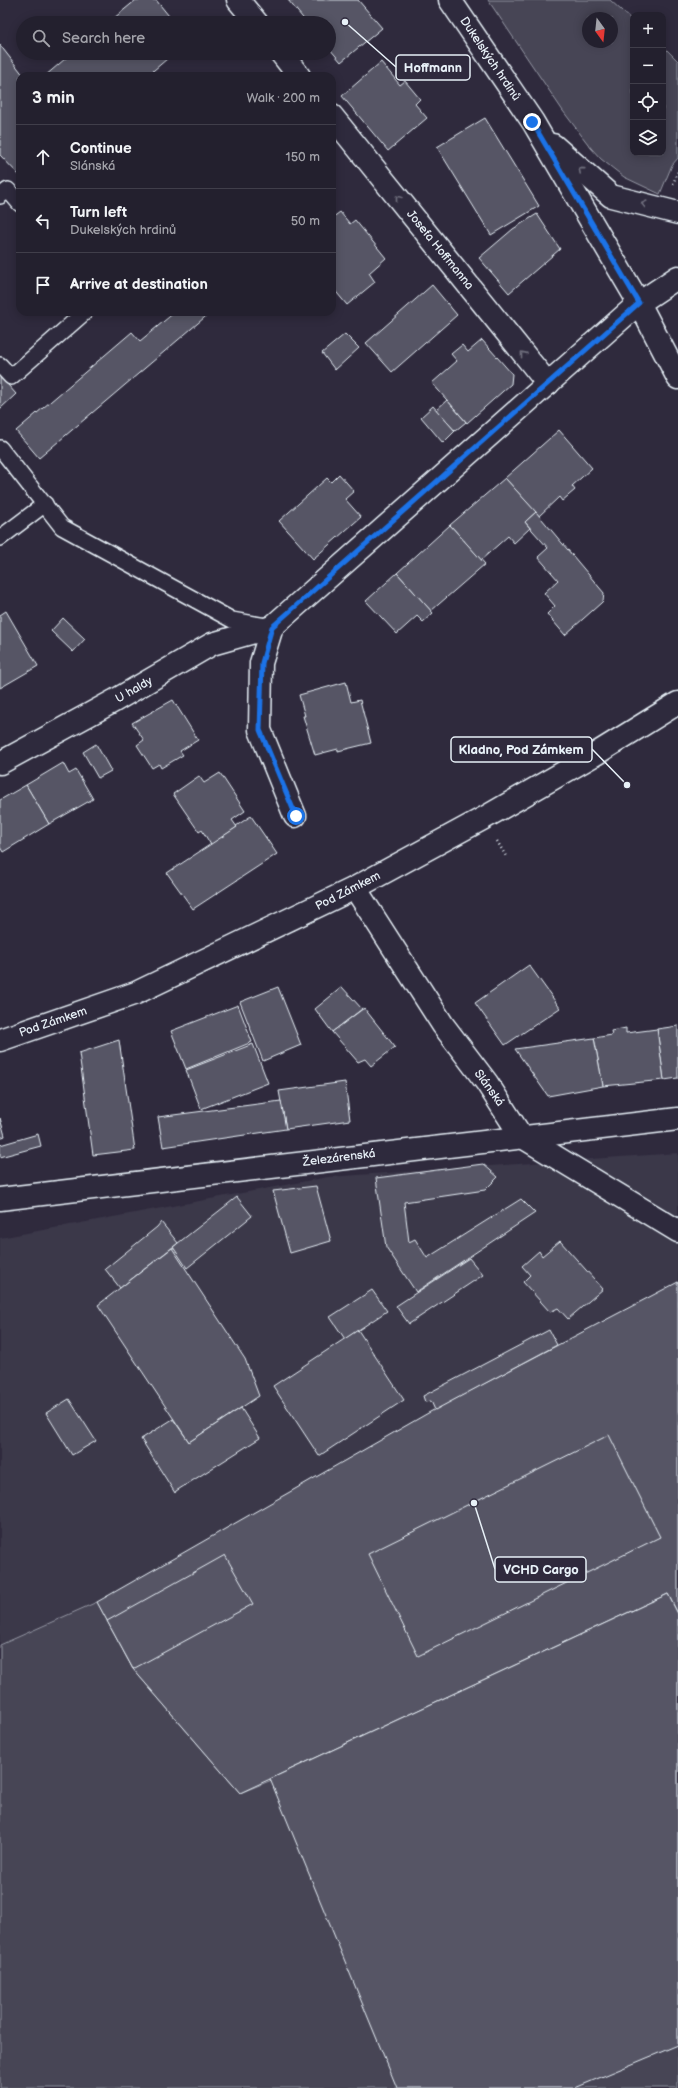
<!DOCTYPE html>
<meta charset="utf-8">
<style>
body{margin:0;font-family:"Balsamiq Sans",sans-serif;background:#2f2d3a;color:#f1f3f6}
.controls{position:absolute;right:12px;top:12px;display:grid;overflow:hidden;border-radius:8px;box-shadow:0 2px 10px #0003}
.controls button{width:36px;height:36px;display:grid;place-items:center;padding:0;border:0;border-bottom:1px solid #403e4a;background:#23202e;color:#f1f3f6;font:20px sans-serif}
.compass{position:absolute;left:582px;top:12px;width:36px;height:36px;border-radius:50%;background:#23202e;box-shadow:0 2px 10px #0003;rotate:165deg}
.stop{position:absolute;width:12px;height:12px;margin:-9px;border:3px solid #1a73e8;border-radius:50%;background:#fff}
.stop.end{background:#1a73e8;border-color:#fff;box-shadow:0 1px 4px #0008}
.list{margin:0;padding:0;list-style:none}
h2{display:flex;justify-content:space-between;align-items:center;height:52px;margin:0;padding:0 16px;font-size:17px}
h2 small{font-size:13px;font-weight:400;color:#a3a3aa}
.list li{display:grid;grid-template-columns:26px 1fr auto;gap:12px;align-items:center;box-sizing:border-box;height:64px;padding:0 16px;border-top:1px solid #403e4a}
.list b{display:block;font-size:15px;white-space:nowrap}
.list p{margin:0;font-size:13px;white-space:nowrap;color:#a3a3aa}
.list em{font-size:13px;font-style:normal;color:#a3a3aa}
.icon{flex:none;width:22px;height:22px;fill:none;stroke:currentColor;stroke-width:2;stroke-linecap:round;stroke-linejoin:round}
.map{position:relative;flex:none;width:678px;height:2088px;overflow:hidden}
.search{position:absolute;background:#23202e;box-shadow:0 2px 10px #0003;left:16px;top:16px;width:320px;height:44px;display:flex;align-items:center;gap:10px;box-sizing:border-box;padding:0 14px;border-radius:22px;color:#a3a3aa;font-size:15px}
.panel{position:absolute;background:#23202e;box-shadow:0 2px 10px #0003;left:16px;top:72px;width:320px;height:244px;border-radius:12px}
.map>svg:first-child{display:block}
</style>
<div class="map">
<svg width="678" height="2088" viewBox="0 0 678 2088">
<rect width="100%" height="100%" fill="#2f2a3d"/>
<filter id="ink" filterUnits="userSpaceOnUse"><feTurbulence type="fractalNoise" baseFrequency=".025" numOctaves="2"/><feDisplacementMap in="SourceGraphic" scale="8" xChannelSelector="R" yChannelSelector="G"/><feConvolveMatrix kernelMatrix="1 2 1 2 8 2 1 2 1" color-interpolation-filters="sRGB"/></filter>
<g filter="url(#ink)">
<polygon fill="#3b3749" points="678,1153 678,1614 240,1793 133,1669 97,1602 0,1645 0,1238 328,1177"/>
<g fill="#464455" stroke="#979aa6" fill-rule="evenodd">
<path d="M488,0H610L633,21V153H663V46L678,61V158L672,165L660,194L624,177L601,159L591,148L563,111ZM588,18H612V42H588Z"/>
<polygon points="97,1602 133,1669 240,1793 678,1614 678,2088 0,2088 0,1645"/>
</g>
<g fill="#575565" stroke="#e8f1f8">
<polygon points="136,0 156,0 173,21 171,23 108,23"/>
<polygon points="288,0 358,0 382,28 341,62 329,48 329,23 307,23"/>
<polygon points="0,45 24,76 20,76 20,176 0,155"/>
<polygon points="72,53 174,53 147,76 45,76"/>
<polygon points="381,62 400,85 405,81 420,99 415,104 427,118 388,151 342,96"/>
<polygon points="485,118 539,206 491,235 437,147"/>
<polygon points="340,212 350,224 355,220 386,258 369,273 375,282 347,305 332,287 332,218"/>
<polygon points="537,214 560,249 509,293 479,258 513,229"/>
<polygon points="432,285 457,315 392,372 366,343"/>
<polygon points="175,312 211,312 39,458 16,431 132,332 140,341"/>
<polygon points="345,334 359,348 335,370 322,353"/>
<polygon points="482,340 512,374 511,384 467,423 432,383 457,361 451,354 462,345 468,352"/>
<polygon points="0,376 16,394 0,409"/>
<polygon points="447,400 466,422 455,431 436,410"/>
<polygon points="433,406 455,431 443,443 421,417"/>
<polygon points="559,430 592,468 572,486 575,490 562,501 559,497 539,516 505,478"/>
<polygon points="339,474 354,491 345,499 361,517 313,559 279,521 327,478 331,482"/>
<polygon points="505,478 536,512 525,522 530,528 514,543 508,536 481,560 450,525"/>
<polygon points="536,512 604,593 603,601 601,603 565,635 547,614 555,606 544,593 558,580 538,557 548,548 525,522"/>
<polygon points="450,525 485,564 431,611 397,573"/>
<polygon points="397,573 433,613 423,622 417,616 397,634 366,601"/>
<polygon points="6,611 38,666 0,688 0,615"/>
<polygon points="63,618 85,639 73,652 51,631"/>
<polygon points="346,682 351,702 360,700 371,743 338,751 338,749 315,755 303,716 305,716 299,695"/>
<polygon points="173,700 198,740 180,751 183,755 161,768 159,764 152,768 137,745 144,740 132,723"/>
<polygon points="96,744 111,771 98,778 83,752"/>
<polygon points="63,763 69,774 76,770 93,799 49,824 26,785"/>
<polygon points="220,773 245,811 232,820 237,827 211,845 202,830 199,832 173,794 199,776 204,783"/>
<polygon points="26,785 49,824 3,852 0,847 0,800"/>
<polygon points="251,816 277,854 193,909 167,873 237,827 236,826"/>
<polygon points="529,965 560,1008 505,1045 475,1003"/>
<polygon points="278,987 301,1045 263,1061 240,1002"/>
<polygon points="342,987 362,1009 332,1032 315,1009"/>
<polygon points="238,1005 252,1042 186,1069 171,1031"/>
<polygon points="364,1008 395,1047 371,1066 365,1059 358,1062 332,1032"/>
<polygon points="678,1026 678,1078 664,1080 657,1029"/>
<polygon points="626,1028 626,1033 657,1029 664,1080 603,1086 594,1038 612,1035 611,1031"/>
<polygon points="594,1038 603,1086 548,1096 515,1049"/>
<polygon points="119,1040 135,1150 93,1155 79,1053"/>
<polygon points="253,1044 268,1083 201,1109 186,1070"/>
<polygon points="345,1082 350,1120 286,1129 279,1091"/>
<polygon points="281,1101 286,1129 163,1147 158,1117"/>
<polygon points="0,1118 5,1136 0,1138"/>
<polygon points="38,1134 41,1146 0,1157 0,1145"/>
<polygon points="483,1164 498,1177 485,1190 404,1202 409,1242 415,1239 427,1258 521,1199 535,1213 416,1292 386,1247 376,1178"/>
<polygon points="316,1186 331,1241 290,1253 273,1191"/>
<polygon points="237,1197 252,1216 187,1268 173,1247"/>
<polygon points="161,1222 178,1243 120,1288 105,1269 157,1227"/>
<polygon points="560,1241 603,1289 568,1319 558,1308 550,1312 523,1282 530,1275 522,1266 539,1251 542,1256"/>
<polygon points="172,1248 245,1359 259,1396 189,1442 98,1305"/>
<polygon points="469,1258 483,1275 409,1324 396,1306"/>
<polygon points="678,1282 678,1614 668,1594 240,1793 133,1669 97,1602 430,1412"/>
<polygon points="372,1290 387,1311 345,1339 330,1317"/>
<polygon points="358,1330 404,1400 319,1456 273,1386"/>
<polygon points="549,1330 557,1345 435,1410 431,1401 425,1402 423,1396"/>
<polygon points="69,1399 96,1441 72,1455 46,1413"/>
<polygon points="241,1408 260,1438 176,1491 175,1493 141,1439 173,1419 189,1442"/>
<polygon points="609,1435 660,1537 418,1656 368,1554"/>
<polygon points="225,1555 253,1604 133,1669 107,1621"/>
<polygon points="668,1594 678,1614 678,2045 575,2088 397,2088 270,1779"/>
</g>
<g fill="none" stroke-linecap="round" stroke-linejoin="round">
<g stroke="#e8f1f8" stroke-width="18">
<g id="lane">
<polyline points="0,196 8,190 20,204"/>
<polyline points="0,365 11,377 85,312"/>
<polyline points="0,448 62,527 232,620 266,626"/>
<polyline points="0,538 45,504"/>
</g>
</g>
<g stroke="#e8f1f8" stroke-width="25">
<g id="street">
<polyline points="238,0 257,23"/>
<polyline points="281,53 299,76"/>
<polyline points="332,116 548,384"/>
<polyline points="0,763 114,701 212,644 272,627"/>
<polyline points="295,816 260,730 261,663 272,627 639,303"/>
<polyline points="355,888 443,1025 487,1083 521,1136 678,1231"/>
<polyline points="0,1040 136,993 355,888 484,818 594,755 678,703"/>
<polyline points="0,1199 678,1119"/>
</g>
</g>
<g stroke="#e8f1f8" stroke-width="25">
<g id="secondary">
<polyline points="450,0 533,122 639,303 678,378"/>
<polyline points="553,145 611,196 678,213"/>
<polyline points="639,303 678,277"/>
</g>
</g>
<g stroke="#e8f1f8" stroke-width="2.5" stroke-dasharray="1 3" stroke-linecap="butt">
<polyline points="673,184 678,171"/>
<polyline points="497,841 507,858"/>
</g>
<use href="#lane" stroke="#2f2a3d" stroke-width="15"/>
<use href="#street" stroke="#2f2a3d" stroke-width="22"/>
<use href="#secondary" stroke="#2f2a3d" stroke-width="22"/>
</g>
<defs><path id="oneway-chevron" d="M-2-3.5L2.5 0L-2 3.5" fill="none" stroke-width="1.6" stroke-linecap="round" stroke-linejoin="round"/></defs>
<g stroke="#70707e">
<use href="#oneway-chevron" transform="translate(581 170) rotate(-139)"/>
<use href="#oneway-chevron" transform="translate(398 198) rotate(-129)"/>
<use href="#oneway-chevron" transform="translate(644 204) rotate(-166)"/>
<use href="#oneway-chevron" transform="translate(523 354) rotate(-129)"/>
</g>
</g>
<g fill="none" stroke-linecap="round" stroke-linejoin="round" filter="url(#ink)">
<polyline stroke="#1a73e8" stroke-width="5" points="296,816 260,730 262,663 272,627 639,303 532,122"/>
</g>
<g text-anchor="middle" dominant-baseline="central" stroke-width="3" stroke-linejoin="round" paint-order="stroke">
<g font-size="12" fill="#e8f1f8" stroke="#2f2a3d">
<text transform="translate(490 59) rotate(56)">Dukelských hrdinů</text>
<text transform="translate(440 250) rotate(51)">Josefa Hoffmanna</text>
<text transform="translate(134 690) rotate(-30)">U haldy</text>
<text transform="translate(348 891) rotate(-27)">Pod Zámkem</text>
<text transform="translate(53 1022) rotate(-19)">Pod Zámkem</text>
<text transform="translate(489 1088) rotate(54)">Slánská</text>
<text transform="translate(339 1158) rotate(-7)">Železárenská</text>
</g>
</g>
<path fill="none" stroke="#e8f1f8" stroke-width="1.5" d="M345 22L396 67M627 785L592 749M474 1503L495 1569"/>
<g fill="#e8f1f8" stroke="#2f2a3d" stroke-width="1.5">
<circle cx="345" cy="22" r="4"/>
<circle cx="627" cy="785" r="4"/>
<circle cx="474" cy="1503" r="4"/>
</g>
<g fill="#2f2a3d" stroke="#e8f1f8" stroke-width="1.5">
<rect x="396" y="55" width="74" height="25" rx="4"/>
<rect x="451" y="737" width="141" height="25" rx="4"/>
<rect x="495" y="1557" width="91" height="25" rx="4"/>
</g>
<g font-size="13" text-anchor="middle" font-weight="bold" fill="#e8f1f8">
<text x="433" y="72">Hoffmann</text>
<text x="521" y="754">Kladno, Pod Zámkem</text>
<text x="541" y="1574">VCHD Cargo</text>
</g>
</svg>
<div class="controls">
<button>+</button>
<button>−</button>
<button><svg class="icon" aria-label="locate" viewBox="0 0 24 24"><circle cx="12" cy="12" r="6"/><path d="M12 2v4M12 18v4M2 12h4M18 12h4"/></svg></button>
<button><svg class="icon" aria-label="layers" viewBox="0 0 24 24"><path d="M12 4l9 5-9 5-9-5zM3 14l9 5 9-5"/></svg></button>
</div>
<svg class="compass" viewBox="-18 -18 36 36"><path d="M0-13l5 13h-10z" fill="#e53935"/><path d="M0 13l5-13h-10z" fill="#a3a3aa"/></svg>
<div class="stop" style="left:296px;top:816px"></div>
<div class="stop end" style="left:532px;top:122px"></div>
<div class="search"><svg class="icon" aria-label="search" viewBox="0 0 24 24"><circle cx="10" cy="10" r="6"/><path d="M15 15l6 6"/></svg>Search here</div>
<section class="panel">
<h2>3 min<small>Walk · 200 m</small></h2>
<ul class="list">
<li><svg class="icon" aria-label="ahead" viewBox="0 0 24 24"><path d="M12 20V5M6 11l6-6 6 6"/></svg><div><b>Continue</b><p>Slánská</p></div><em>150 m</em></li>
<li><svg class="icon" aria-label="left" viewBox="0 0 24 24"><path d="M17 20v-9H6M10 6l-5 5 5 5"/></svg><div><b>Turn left</b><p>Dukelských hrdinů</p></div><em>50 m</em></li>
<li><svg class="icon" aria-label="arrive" viewBox="0 0 24 24"><path d="M6 21V4h12l-3 4 3 4H6"/></svg><div><b>Arrive at destination</b></div></li>
</ul>
</section>
</div>
